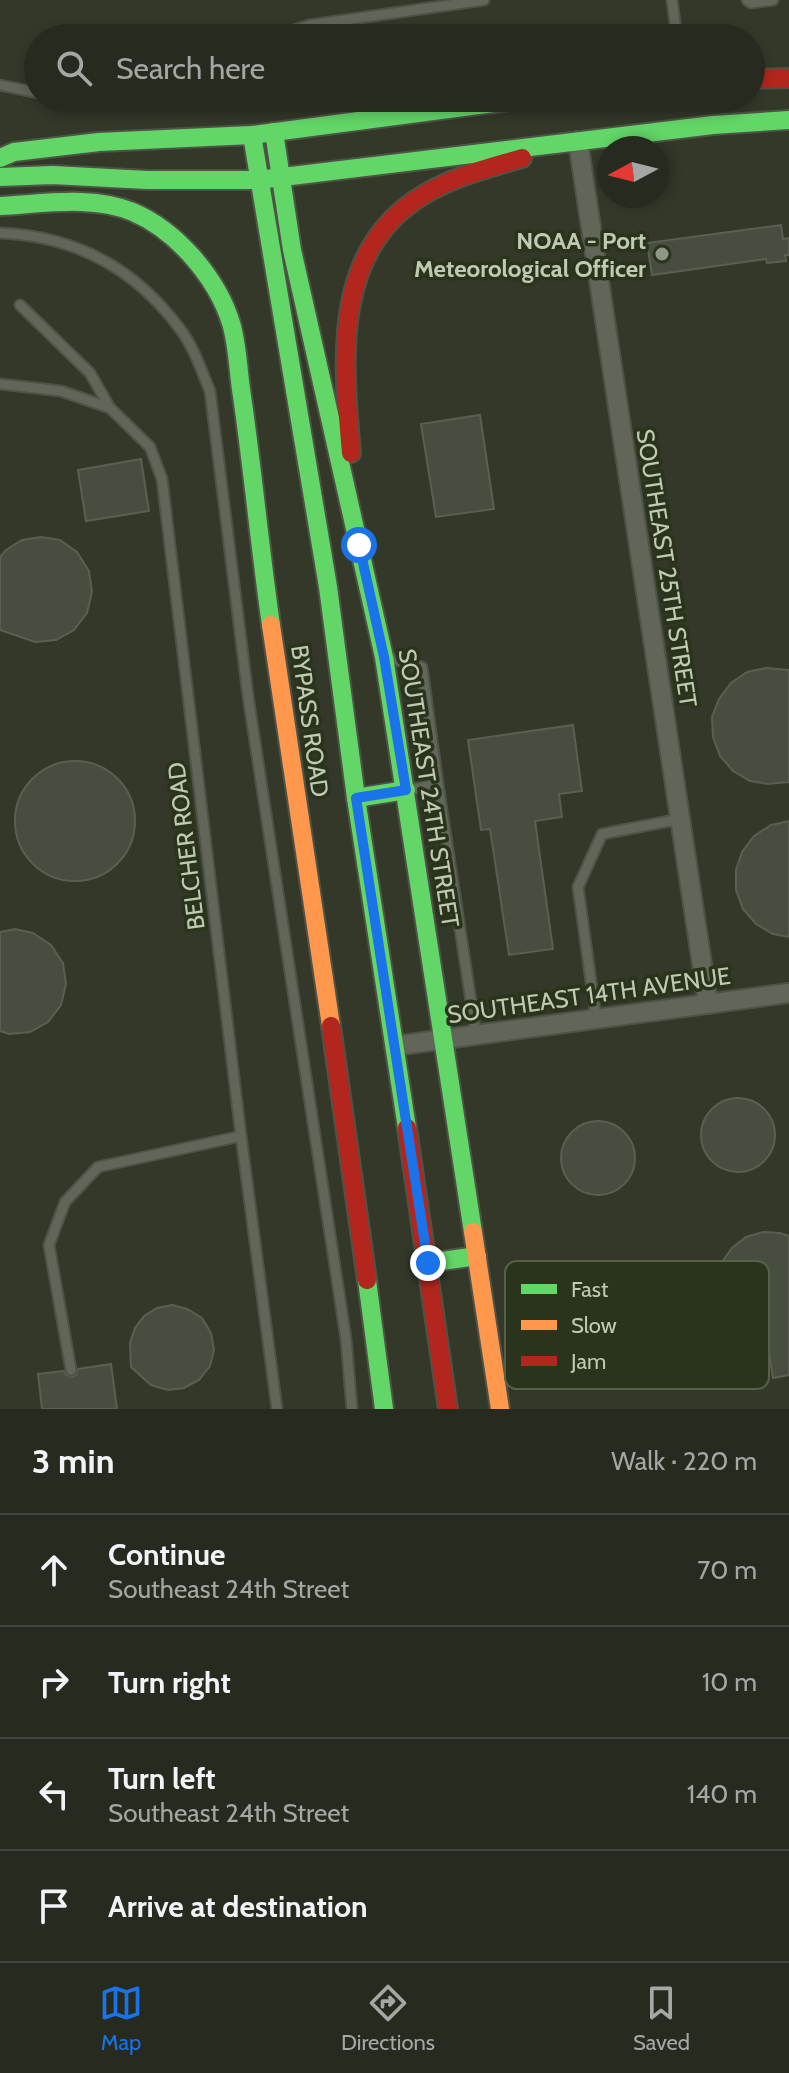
<!DOCTYPE html>
<meta charset="utf-8">
<style>
body{margin:0;font-family:Cabin,sans-serif;background:#32362c;color:#f1f3f6}
.compass{position:absolute;left:597px;top:136px;width:72px;height:72px;border-radius:50%;background:#262a1f;box-shadow:0 4px 12px #0003;rotate:263deg}
.stop{position:absolute;width:24px;height:24px;margin:-18px;border:6px solid #1a73e8;border-radius:50%;background:#fff}
.stop.end{background:#1a73e8;border-color:#fff;box-shadow:0 2px 8px #0008}
.list{margin:0;padding:0;list-style:none}
h2{display:flex;justify-content:space-between;align-items:center;height:104px;margin:0;padding:0 32px;font-size:34px}
h2 small{font-size:26px;font-weight:400;color:#a4a7a4}
.list li{display:grid;grid-template-columns:52px 1fr auto;gap:24px;align-items:center;box-sizing:border-box;height:112px;padding:0 32px;border-top:2px solid #42463d}
.list b{display:block;font-size:30px;white-space:nowrap}
.list p{margin:0;font-size:26px;white-space:nowrap;color:#a4a7a4}
.list em{font-size:26px;font-style:normal;color:#a4a7a4}
.icon{flex:none;width:44px;height:44px;fill:none;stroke:currentColor;stroke-width:2;stroke-linecap:round;stroke-linejoin:round}
.map{position:relative;flex:none;width:789px;height:1409px;overflow:hidden}
.search{position:absolute;background:#262a1f;box-shadow:0 4px 12px #0003;left:24px;right:24px;top:24px;height:88px;display:flex;align-items:center;gap:20px;box-sizing:border-box;padding:0 28px;border-radius:44px;color:#a4a7a4;font-size:30px}
.sheet{height:552px;background:#262a1f}
nav{display:flex;justify-content:space-around;align-items:center;box-sizing:border-box;height:112px;border-top:2px solid #42463d;background:#262a1f;font-size:22px;color:#a4a7a4}
nav a{display:grid;justify-items:center;gap:4px}
nav .on{color:#1a73e8}
.map>svg:first-child{display:block}
</style>
<div class="map">
<svg width="789" height="1409" viewBox="0 0 789 1409">
<rect width="100%" height="100%" fill="#333829"/>
<g fill="#474d3f" stroke="#5a5f51" stroke-width="2">
<polygon points="781,225 783,239 789,238 789,255 785,255 786,261 767,263 766,259 652,275 647,243"/>
<polygon points="480,415 494,509 436,517 421,424"/>
<polygon points="141,459 149,511 86,521 78,470"/>
<polygon points="41,537 60,540 77,552 89,571 92,592 87,613 74,630 56,640 35,642 0,630 0,557 6,550 22,540"/>
<polygon points="766,668 789,670 789,782 768,784 750,781 733,771 720,756 713,737 712,717 719,699 731,683 747,672"/>
<polygon points="573,725 582,791 559,794 562,817 535,821 553,949 509,955 490,829 481,830 468,740"/>
<circle cx="75" cy="821" r="60"/>
<polygon points="789,821 789,937 773,934 756,924 743,909 736,890 736,870 742,852 754,836 771,825"/>
<polygon points="15,929 33,933 51,945 63,963 66,984 61,1005 48,1022 30,1032 9,1034 0,1031 0,932"/>
<circle cx="738" cy="1135" r="37"/>
<circle cx="598" cy="1158" r="37"/>
<polygon points="763,1232 780,1233 789,1236 789,1375 773,1378 766,1334 752,1331 738,1323 727,1312 720,1297 718,1279 722,1262 732,1248 746,1237"/>
<polygon points="172,1305 187,1309 202,1318 211,1333 214,1350 210,1366 199,1380 184,1388 168,1390 151,1385 131,1367 130,1343 135,1328 144,1316 157,1308"/>
<polygon points="111,1364 117,1409 42,1409 38,1374 64,1371 66,1375 72,1377 76,1375 78,1369"/>
</g>
<g fill="none" stroke-linecap="round" stroke-linejoin="round">
<g stroke="#4e5347" stroke-width="13">
<g id="lane">
<polyline points="672,0 677,38"/>
<polyline points="747,0 751,3 773,0"/>
<polyline points="269,38 310,25 484,0"/>
<polyline points="0,85 38,93"/>
<path d="M0,233C76,236 135,268 180,329C194,347 201,370 210,391L248,696L346,1339L352,1409"/>
<polyline points="20,305 90,373 110,408"/>
<polyline points="0,384 61,391 110,408 150,447 162,479 241,1136 277,1409"/>
<polyline points="388,658 422,667 438,784"/>
<polyline points="408,790 438,784 476,1034"/>
<polyline points="596,1018 578,887 602,834 680,819"/>
<polyline points="71,1370 49,1245 65,1202 98,1167 241,1136"/>
</g>
</g>
<g stroke="#4e5347" stroke-width="22">
<g id="street">
<polyline points="578,141 708,1004"/>
<polyline points="394,1046 789,993"/>
</g>
</g>
<g stroke="#4e5347" stroke-width="22">
<g id="fast">
<polyline points="274,132 292,250 384,657 473,1232"/>
<polyline points="252,135 328,587 356,798 407,1128"/>
<polyline points="0,158 14,152 99,142 252,135 532,98"/>
<polyline points="0,177 53,175 147,180 258,180 713,125 789,120"/>
<path d="M0,206C42,204 93,195 133,212C177,231 217,278 231,323C238,346 238,372 242,396C253,472 260,549 271,625"/>
<polyline points="356,798 406,790"/>
<polyline points="428,1263 477,1256"/>
<polyline points="367,1280 384,1409"/>
</g>
</g>
<g stroke="#4e5347" stroke-width="22">
<g id="slow">
<polyline points="271,625 331,1026"/>
<polyline points="473,1232 500,1409"/>
</g>
</g>
<g stroke="#4e5347" stroke-width="22">
<g id="jam">
<polyline points="751,79 789,78"/>
<path d="M351,453C343,361 331,248 425,194C455,176 489,168 522,158"/>
<polyline points="331,1026 367,1280"/>
<polyline points="407,1128 448,1409"/>
</g>
</g>
<use href="#lane" stroke="#616659" stroke-width="9"/>
<use href="#street" stroke="#616659" stroke-width="18"/>
<use href="#fast" stroke="#63d668" stroke-width="18"/>
<use href="#slow" stroke="#ff974d" stroke-width="18"/>
<use href="#jam" stroke="#b3261e" stroke-width="18"/>
</g>
<g fill="none" stroke-linecap="round" stroke-linejoin="round">
<polyline stroke="#1a73e8" stroke-width="10" points="359,545 384,657 406,790 356,798 428,1263"/>
</g>
<circle fill="#8f9683" stroke="#2a331c" stroke-width="3" cx="662" cy="254" r="8"/>
<g text-anchor="middle" dominant-baseline="central" stroke-width="7" stroke-linejoin="round" paint-order="stroke">
<g font-size="24" font-weight="bold" fill="#c0c9b3" stroke="#2a331c" text-anchor="end">
<text x="646" y="240">NOAA - Port<tspan x="646" dy="28">Meteorological Officer</tspan></text>
</g>
<g font-size="24" fill="#c0c9b3" stroke="#2a331c">
<text transform="translate(667 568) rotate(81)">SOUTHEAST 25TH STREET</text>
<text transform="translate(310 721) rotate(82)">BYPASS ROAD</text>
<text transform="translate(429 788) rotate(81)">SOUTHEAST 24TH STREET</text>
<text transform="translate(186 846) rotate(-97)">BELCHER ROAD</text>
<text transform="translate(589 995) rotate(-8)">SOUTHEAST 14TH AVENUE</text>
</g>
</g>
<rect x="505" y="1261" width="264" height="128" rx="12" fill="#2a331c" stroke="#576049" stroke-width="2"/>
<rect x="521" y="1284" width="36" height="10" fill="#63d668"/>
<rect x="521" y="1320" width="36" height="10" fill="#ff974d"/>
<rect x="521" y="1356" width="36" height="10" fill="#b3261e"/>
<g font-size="22" fill="#c0c9b3">
<text x="571" y="1297">Fast</text>
<text x="571" y="1333">Slow</text>
<text x="571" y="1369">Jam</text>
</g>
</svg>
<svg class="compass" viewBox="-18 -18 36 36"><path d="M0-13l5 13h-10z" fill="#e53935"/><path d="M0 13l5-13h-10z" fill="#a4a7a4"/></svg>
<div class="stop" style="left:359px;top:545px"></div>
<div class="stop end" style="left:428px;top:1263px"></div>
<div class="search"><svg class="icon" aria-label="search" viewBox="0 0 24 24"><circle cx="10" cy="10" r="6"/><path d="M15 15l6 6"/></svg>Search here</div>
</div>
<section class="sheet">
<h2>3 min<small>Walk · 220 m</small></h2>
<ul class="list">
<li><svg class="icon" aria-label="ahead" viewBox="0 0 24 24"><path d="M12 20V5M6 11l6-6 6 6"/></svg><div><b>Continue</b><p>Southeast 24th Street</p></div><em>70 m</em></li>
<li><svg class="icon" aria-label="right" viewBox="0 0 24 24"><path d="M7 20v-9h11M14 6l5 5-5 5"/></svg><div><b>Turn right</b></div><em>10 m</em></li>
<li><svg class="icon" aria-label="left" viewBox="0 0 24 24"><path d="M17 20v-9H6M10 6l-5 5 5 5"/></svg><div><b>Turn left</b><p>Southeast 24th Street</p></div><em>140 m</em></li>
<li><svg class="icon" aria-label="arrive" viewBox="0 0 24 24"><path d="M6 21V4h12l-3 4 3 4H6"/></svg><div><b>Arrive at destination</b></div></li>
</ul>
</section>
<nav>
<a class="on"><svg class="icon" aria-label="map" viewBox="0 0 24 24"><path d="M3 6l6-2 6 2 6-2v14l-6 2-6-2-6 2zM9 4v14M15 6v14"/></svg>Map</a>
<a><svg class="icon" aria-label="directions" viewBox="0 0 24 24"><path d="M12 3l9 9-9 9-9-9zM9 14v-3h6M13 9l2 2-2 2"/></svg>Directions</a>
<a><svg class="icon" aria-label="saved" viewBox="0 0 24 24"><path d="M7 4h10v16l-5-4-5 4z"/></svg>Saved</a>
</nav>
